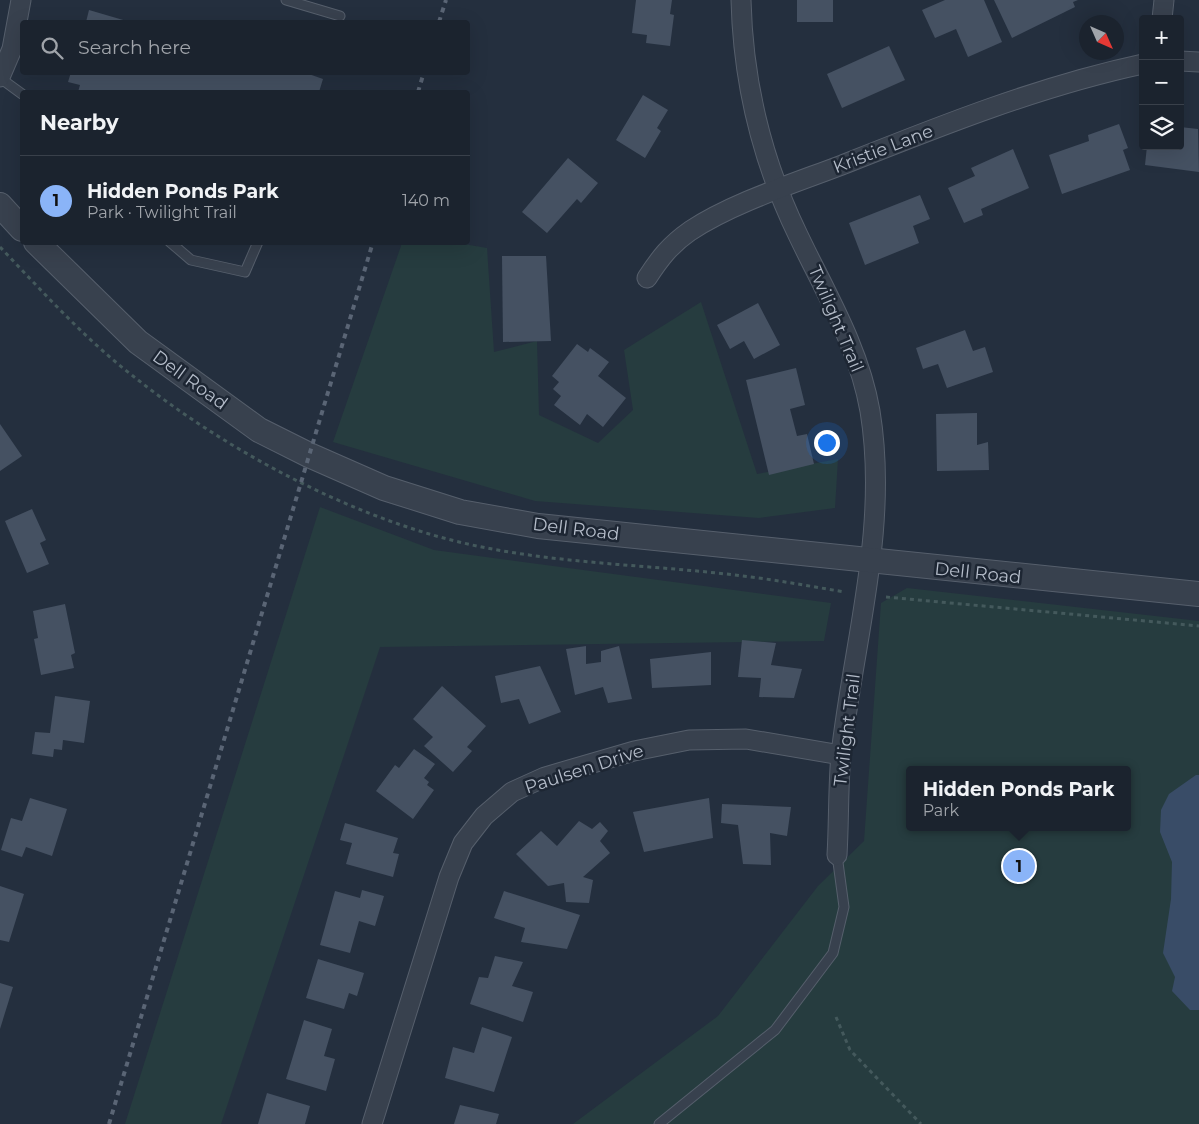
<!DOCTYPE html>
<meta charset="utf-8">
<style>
body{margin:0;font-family:Montserrat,sans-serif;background:#282f3a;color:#f1f3f6}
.controls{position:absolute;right:15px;top:15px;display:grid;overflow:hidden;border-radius:5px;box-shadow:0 5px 20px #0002}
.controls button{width:45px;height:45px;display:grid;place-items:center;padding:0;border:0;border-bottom:1px solid #39404a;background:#1b232e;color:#f1f3f6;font:25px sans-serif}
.compass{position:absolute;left:1079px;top:15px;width:45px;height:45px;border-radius:50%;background:#1b232e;box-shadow:0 5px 20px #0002;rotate:135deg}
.you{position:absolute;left:826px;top:442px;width:18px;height:18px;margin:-12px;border:4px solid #fff;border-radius:50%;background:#1a73e8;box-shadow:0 0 0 8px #1a73e833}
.badge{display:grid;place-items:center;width:32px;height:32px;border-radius:50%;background:#8ab4f8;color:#111;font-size:16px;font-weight:700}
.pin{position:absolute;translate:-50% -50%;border:2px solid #fff;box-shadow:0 1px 5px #0006}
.popup{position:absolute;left:906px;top:766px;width:225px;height:65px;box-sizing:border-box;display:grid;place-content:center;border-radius:5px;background:#1b232e;filter:drop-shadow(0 1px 4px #0005);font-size:16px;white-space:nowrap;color:#a0a4aa}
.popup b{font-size:19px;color:#f1f3f6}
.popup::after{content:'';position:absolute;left:50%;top:100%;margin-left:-10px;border:10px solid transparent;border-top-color:#1b232e}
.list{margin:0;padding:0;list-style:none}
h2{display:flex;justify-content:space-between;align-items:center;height:65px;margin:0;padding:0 20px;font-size:21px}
h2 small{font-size:16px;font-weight:400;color:#a0a4aa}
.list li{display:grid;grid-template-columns:32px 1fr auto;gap:15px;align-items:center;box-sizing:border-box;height:90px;padding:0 20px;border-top:1px solid #39404a}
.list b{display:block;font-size:19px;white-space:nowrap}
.list p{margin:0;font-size:16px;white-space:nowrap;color:#a0a4aa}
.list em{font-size:16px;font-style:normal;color:#a0a4aa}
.icon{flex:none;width:28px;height:28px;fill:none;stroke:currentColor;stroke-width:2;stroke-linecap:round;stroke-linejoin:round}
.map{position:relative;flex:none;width:1199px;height:1124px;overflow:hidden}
.search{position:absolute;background:#1b232e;box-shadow:0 5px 20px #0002;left:20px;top:20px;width:450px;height:55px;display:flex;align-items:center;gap:12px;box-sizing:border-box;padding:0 18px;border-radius:5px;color:#a0a4aa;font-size:19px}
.panel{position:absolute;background:#1b232e;box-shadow:0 5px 20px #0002;left:20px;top:90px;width:450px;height:155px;border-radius:5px}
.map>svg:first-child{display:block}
</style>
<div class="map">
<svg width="1199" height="1124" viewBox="0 0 1199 1124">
<rect width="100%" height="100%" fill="#242f3e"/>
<g fill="#263c3f" fill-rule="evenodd">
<polygon points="402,243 458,243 487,248 494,352 537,341 539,415 598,443 633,410 624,350 701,302 757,474 838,459 835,508 759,518 535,501 333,442"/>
<polygon points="320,507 434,550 831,603 824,641 380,647 221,1124 125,1124"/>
<path d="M907,588L1199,621V1124H573L718,1016L818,886L864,841L881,603ZM910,770H1128V827H910Z"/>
</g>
<polygon fill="#394c67" points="1196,775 1199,775 1199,1010 1190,1010 1172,991 1175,977 1163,953 1171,899 1172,862 1160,832 1161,810 1169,794"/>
<g fill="#455162">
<polygon points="636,0 672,0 670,14 674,15 670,46 646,43 647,35 632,33"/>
<rect x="797" y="0" width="36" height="22"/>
<polygon points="945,0 984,0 1002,42 968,57 956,29 935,38 922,10"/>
<polygon points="994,0 1078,0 1073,2 1075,7 1012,38"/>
<polygon points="89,10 130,22 86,22"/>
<polygon points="889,46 905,80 842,108 827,74"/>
<polygon points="71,72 303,72 323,79 319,92 78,92 80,85 68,82"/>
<polygon points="643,95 668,110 657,128 661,131 645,158 616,140"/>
<polygon points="1119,124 1128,148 1123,150 1130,170 1062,194 1049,155 1089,141 1088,135"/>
<polygon points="1180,127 1198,129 1199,172 1145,165 1147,146 1180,146"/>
<polygon points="1013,149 1029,188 981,209 983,215 964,223 948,188 975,176 971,168"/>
<polygon points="568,158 598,183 581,203 577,199 547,233 522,212"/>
<polygon points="920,195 930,219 913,226 919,243 865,265 849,223"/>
<polygon points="502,256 546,256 551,341 503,342"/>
<polygon points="758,303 780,345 754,359 744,341 730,349 717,325"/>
<polygon points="965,330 973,351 985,347 993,372 947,388 938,364 923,369 916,348"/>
<polygon points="577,344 588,352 590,348 609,362 598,376 626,398 603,427 587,414 580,425 554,405 561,396 553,389 559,382 552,376"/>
<polygon points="796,368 805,405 790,409 797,436 807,434 814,464 769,475 746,380"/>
<polygon points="977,413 977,445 988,442 989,470 937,471 936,414"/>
<polygon points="0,424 22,456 0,471"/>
<polygon points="32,509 46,540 40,543 49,564 27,573 5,521"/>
<polygon points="65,604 75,653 71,655 74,668 41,675 34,639 38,638 33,611"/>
<polygon points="742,640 776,643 771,665 802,669 794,698 759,697 761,678 738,677"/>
<polygon points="586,646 586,664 601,662 601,651 619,646 632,699 608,703 603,687 575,695 566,649"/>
<polygon points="711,652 711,685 652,688 650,659"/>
<polygon points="540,666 561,712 529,724 519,699 501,703 495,676"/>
<polygon points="442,686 486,726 467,747 472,751 453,772 424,746 433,737 413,719"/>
<polygon points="55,696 90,701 84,743 63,740 62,750 54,749 53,757 32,754 35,732 50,733"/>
<polygon points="414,749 435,764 424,778 429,782 427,785 434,790 413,819 376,791 395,765 399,768"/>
<polygon points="30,798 67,809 52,856 26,847 22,857 1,850 11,818 22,821"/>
<polygon points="709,798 713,838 644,852 633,812"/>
<polygon points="722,804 791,807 787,836 770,833 771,865 743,864 738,825 721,823"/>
<polygon points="579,821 592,829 600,822 608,831 600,841 610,853 583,877 593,880 589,903 566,902 564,883 548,886 516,854 541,831 557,846"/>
<polygon points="345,823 398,838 393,853 399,854 393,877 346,864 352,843 340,840"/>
<polygon points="0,886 24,894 9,942 0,940"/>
<polygon points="362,890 384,896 375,926 359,921 350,953 320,945 335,891 360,898"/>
<polygon points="504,891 580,915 567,949 521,942 525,928 494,918"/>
<polygon points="495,956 523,962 512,986 533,992 523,1022 470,1004 479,977 488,978"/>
<polygon points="318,959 364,973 357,996 349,993 344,1009 306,998"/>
<polygon points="0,983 13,987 0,1029"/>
<polygon points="304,1020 332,1029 324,1056 335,1059 326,1091 286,1079"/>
<polygon points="482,1027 512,1037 494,1092 445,1078 453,1047 474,1053"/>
<polygon points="267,1093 310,1106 305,1124 258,1124"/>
<polygon points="460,1105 499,1114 496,1124 454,1124"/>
</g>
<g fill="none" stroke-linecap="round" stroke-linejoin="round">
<g stroke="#565f6c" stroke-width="11">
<g id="service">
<polyline points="286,0 340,16"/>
<polyline points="0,78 22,94"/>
<polyline points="170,242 191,260 245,272 258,242"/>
<polyline points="659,1124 775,1030 833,953 844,907 837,855"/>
</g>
</g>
<g stroke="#565f6c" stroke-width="21">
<g id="minor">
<path d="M741,0C743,82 762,161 798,235C825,292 859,347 870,411C889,527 854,639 841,754C838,787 839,822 837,855"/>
<polyline points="1162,19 1164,0"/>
<polyline points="1180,61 1199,62"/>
<polyline points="0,77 12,49 21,0"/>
<path d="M647,278C660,258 670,245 690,231C732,203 795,183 842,165C940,126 1040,86 1143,64"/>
<polyline points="372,1124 449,877 463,843 484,816 512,792 545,777 634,751 689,740 746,739 841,755"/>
</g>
</g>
<g stroke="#565f6c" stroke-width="26">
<g id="tertiary">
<polyline points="0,205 22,229"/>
<polyline points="36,242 138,342 259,430 309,455 384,488 460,512 538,526 1199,594"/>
</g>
</g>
<g stroke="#44595c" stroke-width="3" stroke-dasharray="4 4" stroke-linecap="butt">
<path d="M0,247C43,292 84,338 133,376C223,448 343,513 455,541C552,565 653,564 751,577C783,581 814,587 845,592"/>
<polyline points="886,597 1199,626"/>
<polyline points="836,1017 850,1050 921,1124"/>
</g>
<use href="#service" stroke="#38414e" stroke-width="9"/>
<use href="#minor" stroke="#38414e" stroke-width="19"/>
<use href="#tertiary" stroke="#38414e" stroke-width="24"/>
<g stroke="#5a6575" stroke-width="4" stroke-dasharray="5 5" stroke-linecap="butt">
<polyline points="439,22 446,0"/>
<polyline points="418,92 424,72"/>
<polyline points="109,1124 373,242"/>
</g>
</g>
<g text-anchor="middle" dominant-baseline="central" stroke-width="5" stroke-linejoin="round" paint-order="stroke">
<g font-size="18" fill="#b4bcc9" stroke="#1d2633">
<text transform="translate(883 149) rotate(-21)">Kristie Lane</text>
<text transform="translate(836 319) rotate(67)">Twilight Trail</text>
<text transform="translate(190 380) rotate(36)">Dell Road</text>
<text transform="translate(576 529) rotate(7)">Dell Road</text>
<text transform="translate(978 573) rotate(6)">Dell Road</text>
<text transform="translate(847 730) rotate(-83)">Twilight Trail</text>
<text transform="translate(584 769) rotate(-18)">Paulsen Drive</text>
</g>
</g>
</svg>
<div class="controls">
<button>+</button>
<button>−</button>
<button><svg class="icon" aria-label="layers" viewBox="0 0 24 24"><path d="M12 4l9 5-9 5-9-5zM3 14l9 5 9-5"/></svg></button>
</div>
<svg class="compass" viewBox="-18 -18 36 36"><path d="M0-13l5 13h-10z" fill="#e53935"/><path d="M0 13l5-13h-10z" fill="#a0a4aa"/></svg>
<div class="you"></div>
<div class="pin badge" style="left:1019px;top:866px">1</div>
<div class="popup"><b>Hidden Ponds Park</b>Park</div>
<div class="search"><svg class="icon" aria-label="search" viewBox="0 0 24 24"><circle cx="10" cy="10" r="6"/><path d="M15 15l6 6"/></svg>Search here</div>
<section class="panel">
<h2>Nearby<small></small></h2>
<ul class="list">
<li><span class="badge">1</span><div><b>Hidden Ponds Park</b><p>Park · Twilight Trail</p></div><em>140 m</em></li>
</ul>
</section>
</div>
